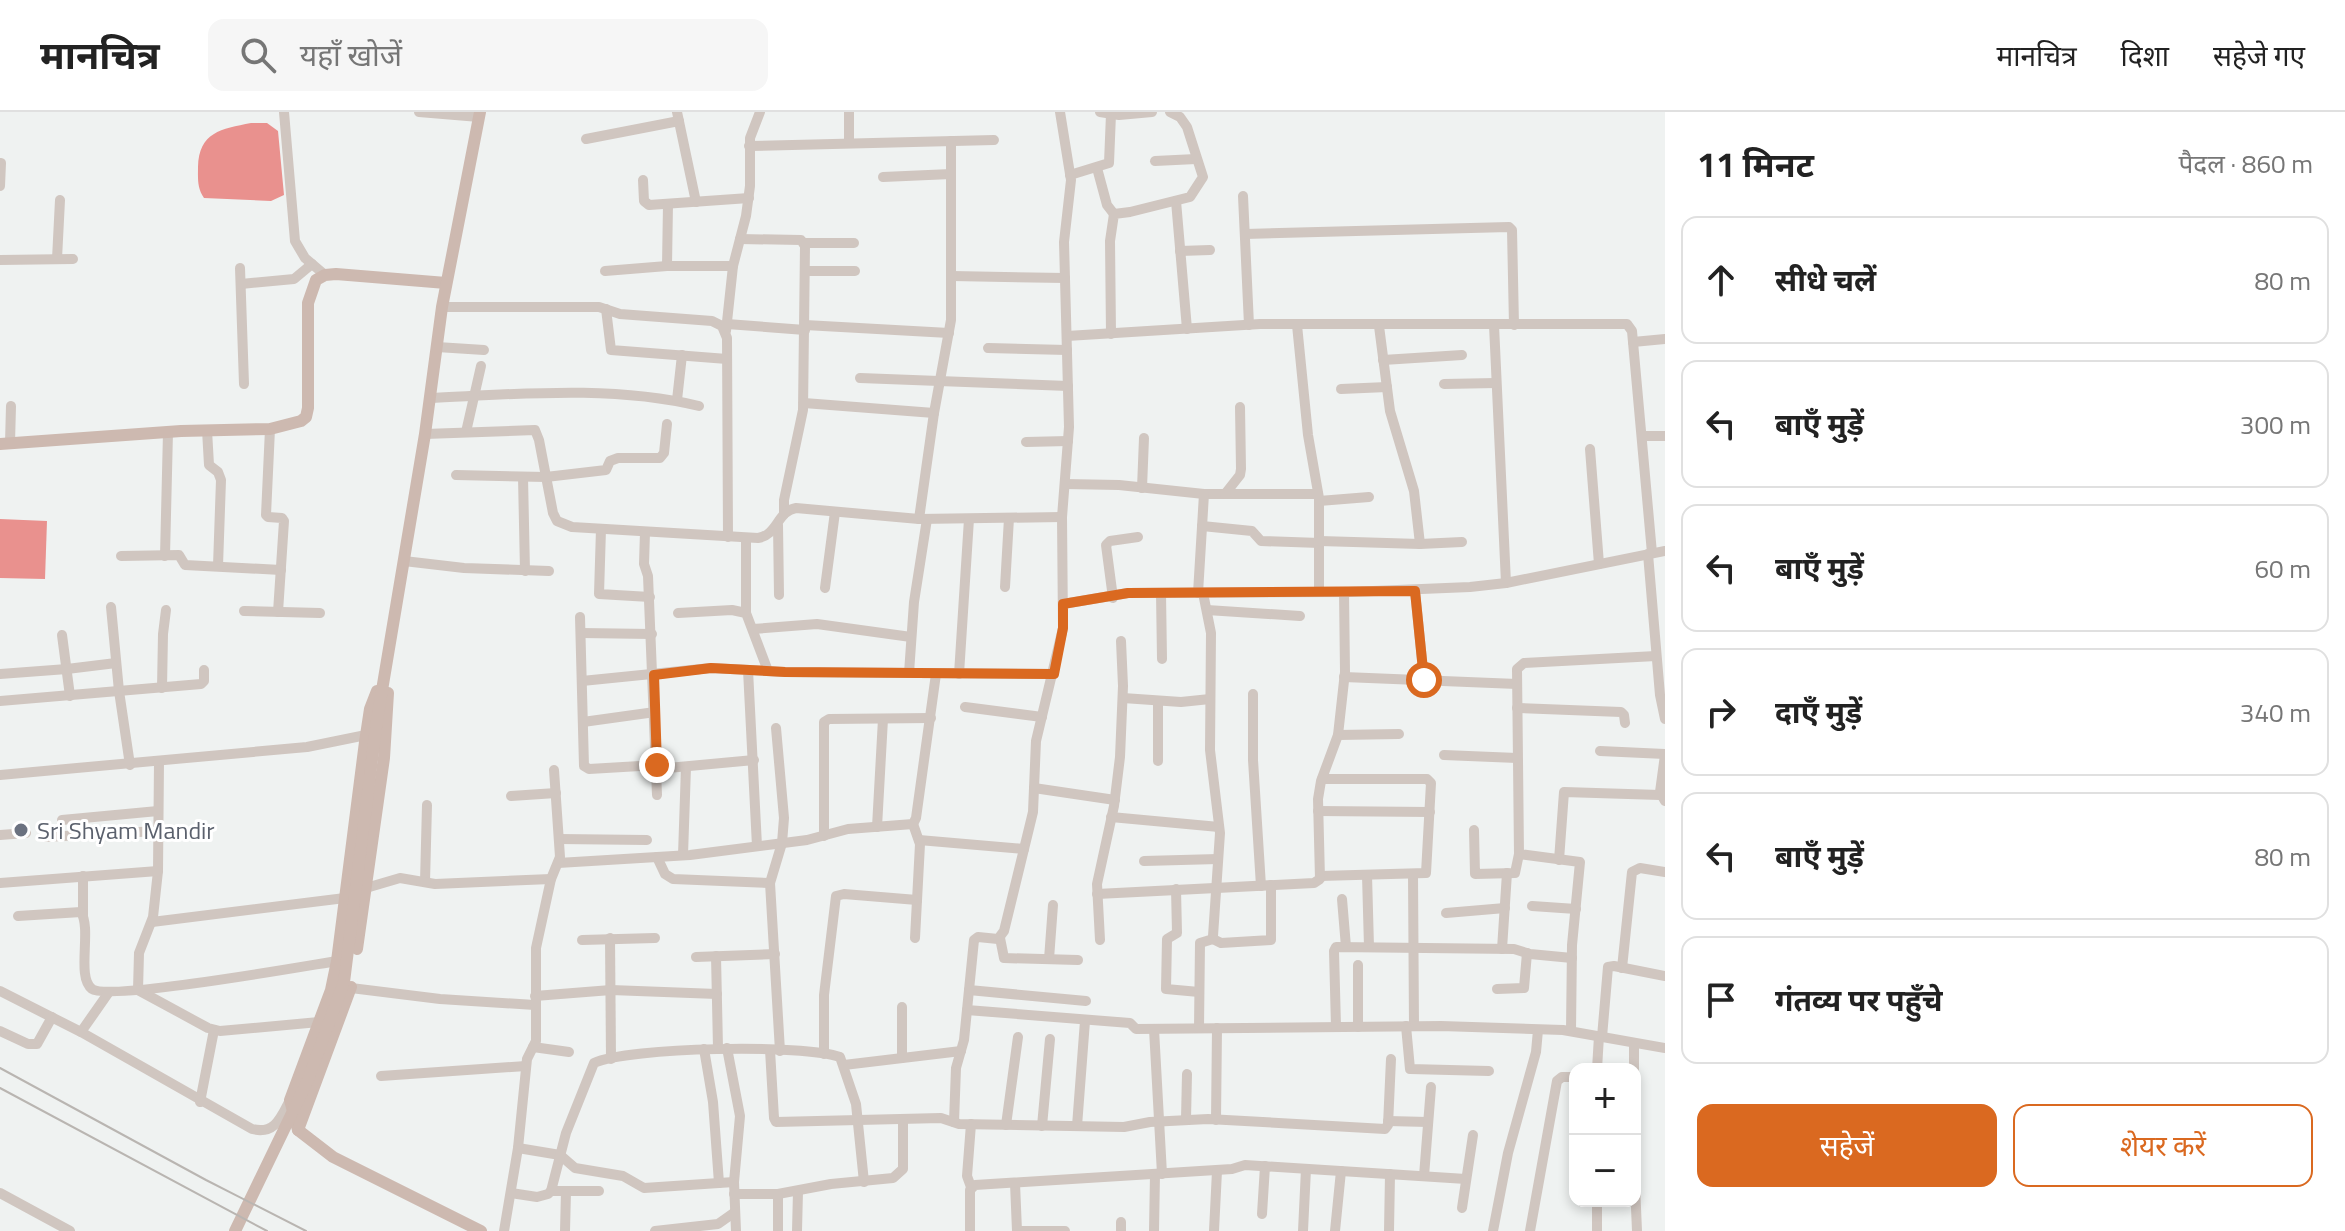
<!DOCTYPE html>
<html lang="hi">
<meta charset="utf-8">
<style>
body{margin:0;font-family:"Titillium Web","Noto Sans Devanagari",sans-serif;background:#f6f6f6;color:#222}
.controls{position:absolute;right:24px;bottom:24px;display:grid;overflow:hidden;border-radius:16px;box-shadow:0 4px 12px #0003}
.controls button{width:72px;height:72px;display:grid;place-items:center;padding:0;border:0;border-bottom:2px solid #e0e0e0;background:#fff;color:#222;font:40px sans-serif}
.stop{position:absolute;width:24px;height:24px;margin:-18px;border:6px solid #da6920;border-radius:50%;background:#fff}
.stop.end{background:#da6920;border-color:#fff;box-shadow:0 2px 8px #0008}
.list{margin:0;padding:0;list-style:none}
h2{display:flex;justify-content:space-between;align-items:center;height:104px;margin:0;padding:0 32px;font-size:34px}
h2 small{font-size:26px;font-weight:400;color:#767676}
.list li{display:grid;grid-template-columns:52px 1fr auto;gap:24px;align-items:center;box-sizing:border-box;height:128px;margin:0 16px 16px;padding:0 16px;border:2px solid #e0e0e0;border-radius:16px}
.list b{display:block;font-size:30px;white-space:nowrap}
.list em{font-size:26px;font-style:normal;color:#767676}
.actions{display:flex;gap:16px;padding:24px 32px}
.actions a{flex:1;padding:18px 0;border:2px solid #da6920;border-radius:16px;text-align:center;font-size:28px;color:#da6920}
.actions .main{background:#da6920;color:#fff}
.icon{flex:none;width:44px;height:44px;fill:none;stroke:currentColor;stroke-width:2;stroke-linecap:round;stroke-linejoin:round}
.map{position:relative;flex:none;width:1665px;height:1119px;overflow:hidden}
header{display:flex;align-items:center;gap:48px;box-sizing:border-box;height:112px;padding:0 40px;background:#fff;border-bottom:2px solid #e0e0e0}
header strong{font-size:38px}
nav{display:flex;gap:44px;margin-inline-start:auto;font-size:28px}
.search{width:560px;height:72px;background:#f6f6f6;display:flex;align-items:center;gap:20px;box-sizing:border-box;padding:0 28px;border-radius:16px;color:#767676;font-size:30px}
main{display:flex}
aside{flex:1;background:#fff}
.map>svg:first-child{display:block}
</style>
<header>
<strong>मानचित्र</strong>
<div class="search"><svg class="icon" aria-label="search" viewBox="0 0 24 24"><circle cx="10" cy="10" r="6"/><path d="M15 15l6 6"/></svg>यहाँ खोजें</div>
<nav><a>मानचित्र</a><a>दिशा</a><a>सहेजे गए</a></nav>
</header>
<main>
<div class="map">
<svg width="1665" height="1119" viewBox="0 0 1665 1119">
<rect width="100%" height="100%" fill="#eff2f1"/>
<g fill="#e9918e">
<path d="M251,11H267L278,19L284,83L271,89L204,86C197,76 198,67 198,55C199,20 221,17 251,11Z"/>
<polygon points="0,407 47,409 45,467 0,466"/>
</g>
<g fill="none" stroke-linecap="round" stroke-linejoin="round">
<g stroke="#d0c6c0" stroke-width="10">
<polyline points="284,0 295,129 305,146 325,163"/>
<polyline points="419,0 479,5"/>
<polyline points="677,0 696,90"/>
<polyline points="849,0 849,31"/>
<polyline points="1100,0 1119,3 1152,0"/>
<polyline points="586,27 679,9"/>
<polyline points="749,34 994,28"/>
<polyline points="1155,49 1196,47"/>
<polyline points="1097,56 1107,93 1114,102"/>
<polyline points="1070,63 1109,51 1111,2"/>
<polyline points="883,65 951,62"/>
<polyline points="643,68 644,89 649,93 749,86"/>
<polyline points="0,74 1,51"/>
<polyline points="1243,84 1249,213"/>
<polyline points="1176,89 1187,217"/>
<polyline points="1245,122 1509,115 1512,118 1514,213"/>
<polyline points="740,127 801,128 805,134 803,298 784,388 784,402"/>
<polyline points="804,131 854,131"/>
<polyline points="1180,139 1210,138"/>
<polyline points="57,147 60,88"/>
<polyline points="0,148 73,147"/>
<polyline points="667,154 668,92"/>
<polyline points="240,156 244,272"/>
<polyline points="605,159 667,154 733,154"/>
<polyline points="805,159 855,159"/>
<polyline points="952,164 1065,166"/>
<polyline points="241,172 294,167 312,152"/>
<polyline points="442,195 599,195 620,202 712,209 722,214 727,226 728,425"/>
<polyline points="606,197 611,238 727,247"/>
<polyline points="727,212 805,218"/>
<polyline points="805,213 949,221"/>
<polyline points="1297,213 1308,323 1319,386 1319,480"/>
<polyline points="1494,213 1506,471"/>
<polyline points="1379,214 1390,299 1414,379 1420,432"/>
<polyline points="726,219 733,154 746,104 750,74 750,26 760,0"/>
<polyline points="1111,222 1110,129 1114,102 1130,100 1190,85 1203,65 1187,15 1180,5 1170,0"/>
<polyline points="1067,224 1260,212 1627,212 1632,219 1652,441"/>
<polyline points="1633,230 1665,227"/>
<polyline points="437,235 484,238"/>
<polyline points="988,236 1067,238"/>
<polyline points="1383,248 1462,243"/>
<polyline points="860,266 1068,274"/>
<polyline points="1444,272 1496,271"/>
<polyline points="1341,277 1387,275"/>
<path d="M429,286C518,282 612,273 699,294"/>
<polyline points="677,288 682,243"/>
<polyline points="804,291 934,301"/>
<polyline points="270,317 266,403 268,405 282,406 284,409 278,500"/>
<polyline points="207,318 209,353 218,360 221,368 218,454"/>
<polyline points="466,320 481,254"/>
<path d="M425,322L535,318L539,328L553,401L557,409L572,415L758,426C778,423 777,399 796,396L919,407L1062,405"/>
<polyline points="1642,324 1665,324"/>
<polyline points="1026,330 1068,329"/>
<polyline points="10,331 11,294"/>
<polyline points="1590,337 1599,452"/>
<polyline points="456,363 546,365 606,358 610,349 618,346 660,346 664,341 667,312"/>
<polyline points="523,365 525,459"/>
<polyline points="1065,372 1119,373 1204,382 1318,382"/>
<polyline points="1142,376 1144,326"/>
<polyline points="1225,382 1240,363 1241,357 1240,295"/>
<polyline points="1319,389 1369,385"/>
<polyline points="919,407 934,301 951,208 951,29"/>
<polyline points="778,413 779,483"/>
<polyline points="1202,414 1252,419 1261,429 1320,431"/>
<polyline points="601,417 599,482 650,485"/>
<polyline points="645,420 644,452 648,464 657,683"/>
<polyline points="1320,429 1420,432 1462,430"/>
<polyline points="1648,442 1660,583 1665,607"/>
<polyline points="121,444 179,443 185,453 281,458"/>
<polyline points="165,444 168,320"/>
<polyline points="404,449 464,456 549,459"/>
<polyline points="1005,475 1009,406"/>
<polyline points="825,476 835,400"/>
<polyline points="1415,479 1424,568"/>
<polyline points="1161,481 1162,547"/>
<polyline points="1198,481 1204,382"/>
<polyline points="1113,486 1106,433 1110,429 1138,425"/>
<polyline points="1063,492 1128,481 1349,480 1470,475 1506,471 1665,439"/>
<polyline points="111,495 119,579 130,653"/>
<polyline points="1207,498 1300,504"/>
<polyline points="244,499 320,501"/>
<polyline points="678,501 732,498 746,501 768,559"/>
<polyline points="746,501 746,426"/>
<polyline points="580,505 584,654 589,657 657,653"/>
<polyline points="753,517 817,512 911,525"/>
<polyline points="581,521 652,522"/>
<polyline points="62,523 70,584"/>
<polyline points="748,558 757,734"/>
<polyline points="909,561 914,490 927,407"/>
<polyline points="0,562 67,557 116,551"/>
<polyline points="959,562 969,407"/>
<polyline points="1344,565 1517,572"/>
<polyline points="582,569 711,556 785,560 1054,562"/>
<polyline points="162,576 163,522 166,498"/>
<polyline points="1253,582 1253,648 1261,774"/>
<polyline points="1123,586 1181,590 1210,587"/>
<polyline points="0,589 201,572 204,569 204,558"/>
<polyline points="965,595 1042,605"/>
<polyline points="1517,596 1621,600 1624,603 1625,611"/>
<polyline points="583,610 655,600"/>
<polyline points="776,616 784,706 782,731 770,771 780,939"/>
<polyline points="1338,623 1399,622"/>
<polyline points="1600,639 1665,642"/>
<polyline points="1444,643 1517,646"/>
<polyline points="1665,643 1660,680 1665,689"/>
<polyline points="1158,649 1158,589"/>
<polyline points="159,650 158,759 153,805 139,841 138,878 208,916 220,919 319,910"/>
<polyline points="657,657 754,648"/>
<polyline points="0,663 307,635 366,623"/>
<polyline points="1034,676 1115,688"/>
<polyline points="511,684 556,681"/>
<polyline points="1318,699 1430,700"/>
<polyline points="1111,705 1219,715"/>
<polyline points="62,708 158,699"/>
<polyline points="913,712 920,732 915,826"/>
<polyline points="877,715 883,607"/>
<polyline points="1474,718 1475,762 1515,761 1519,742"/>
<polyline points="0,723 26,721"/>
<polyline points="824,724 824,610 829,607 931,606"/>
<polyline points="45,725 158,719"/>
<polyline points="559,727 647,728"/>
<polyline points="919,728 1024,737"/>
<polyline points="683,743 686,655"/>
<polyline points="657,745 665,762 673,767 770,771"/>
<polyline points="1559,748 1564,680 1660,683"/>
<polyline points="1144,749 1218,747"/>
<polyline points="558,751 690,743 807,728 848,717 913,712 916,706 936,562"/>
<polyline points="1367,763 1369,835"/>
<polyline points="1413,763 1414,914"/>
<polyline points="83,764 83,803"/>
<polyline points="1320,764 1426,761 1431,671 1427,667 1322,667"/>
<polyline points="425,770 427,693"/>
<polyline points="0,771 158,759"/>
<polyline points="366,776 400,766 435,772 551,767"/>
<polyline points="1176,777 1177,821 1167,827 1166,877 1199,880"/>
<polyline points="1097,782 1314,771 1320,767 1318,687 1321,669 1338,623 1345,560 1344,480"/>
<polyline points="1342,787 1346,835"/>
<polyline points="1532,794 1576,797"/>
<polyline points="1446,801 1505,796"/>
<path d="M18,804L81,800C92,818 76,865 92,877C109,889 305,854 337,849"/>
<polyline points="152,810 345,786"/>
<polyline points="610,826 611,947"/>
<polyline points="1000,826 1004,846 1078,848"/>
<polyline points="1213,827 1221,831 1271,828 1271,773"/>
<polyline points="582,828 655,826"/>
<polyline points="1100,828 1097,772 1114,694 1120,645 1123,574 1121,529"/>
<polyline points="1502,837 1507,761"/>
<polyline points="716,844 718,936"/>
<polyline points="696,845 775,842"/>
<polyline points="1049,847 1053,793"/>
<polyline points="1358,853 1358,915"/>
<polyline points="1622,856 1632,760 1640,756 1665,760"/>
<polyline points="351,876 440,887 535,893"/>
<polyline points="1497,877 1524,876 1527,841"/>
<polyline points="969,878 1086,889"/>
<path d="M0,879L81,920L252,1017C275,1023 281,1005 290,988"/>
<polyline points="535,884 611,878 717,882"/>
<polyline points="902,895 902,946"/>
<polyline points="967,898 1130,911 1136,917 1441,914 1563,918 1665,936"/>
<polyline points="1406,914 1410,957 1489,959"/>
<polyline points="1336,915 1334,839 1336,835 1514,837 1530,842 1572,846"/>
<polyline points="1199,916 1200,831 1213,827 1213,824 1220,721 1210,638 1211,521 1203,481"/>
<polyline points="1154,917 1162,1062"/>
<polyline points="0,919 28,932 37,932 52,905"/>
<polyline points="1571,919 1572,833 1580,750 1519,742 1517,557 1524,551 1656,544"/>
<polyline points="81,920 109,880"/>
<polyline points="1602,925 1608,855 1614,854 1665,864"/>
<polyline points="533,935 569,940"/>
<polyline points="727,936 740,1004 734,1070 736,1119"/>
<polyline points="704,937 713,990 719,1071"/>
<polyline points="770,938 774,1006 776,1010 941,1006 959,1012 1124,1015 1150,1010 1208,1007 1385,1017 1388,1013 1391,947"/>
<polyline points="824,942 824,883 836,784 844,782 917,788"/>
<polyline points="844,953 961,939"/>
<polyline points="1597,957 1599,924"/>
<polyline points="1634,957 1634,931"/>
<polyline points="381,964 526,954"/>
<polyline points="200,990 214,918"/>
<polyline points="1186,1007 1187,962"/>
<polyline points="1216,1008 1217,916"/>
<polyline points="1388,1009 1428,1010"/>
<polyline points="954,1010 956,956 964,928 974,828 978,825 998,827 1004,819 1033,700 1036,629 1063,516 1062,405 1069,315 1064,130 1071,68 1060,0"/>
<polyline points="971,1012 967,1064 971,1075"/>
<polyline points="1006,1013 1018,925"/>
<polyline points="1042,1014 1050,927"/>
<polyline points="1077,1014 1085,909"/>
<polyline points="518,1036 560,1043 575,1056 623,1064 644,1076 734,1070"/>
<polyline points="1424,1064 1431,975"/>
<polyline points="1015,1071 1017,1119 1065,1119"/>
<polyline points="1635,1072 1637,1119"/>
<polyline points="551,1079 599,1079"/>
<polyline points="0,1081 70,1119"/>
<path d="M511,1081L537,1085L548,1082L551,1079L566,1021L594,951C628,935 805,932 840,945L856,992L864,1070"/>
<polyline points="734,1082 778,1082 831,1072 893,1066 903,1057 903,1008"/>
<polyline points="778,1082 778,1119"/>
<polyline points="1462,1096 1473,1023"/>
<polyline points="1262,1102 1265,1054"/>
<polyline points="1121,1110 1121,1119"/>
<polyline points="504,1119 518,1036 527,947 536,929 536,836 551,767 560,745 554,658"/>
<polyline points="565,1119 566,1079"/>
<polyline points="655,1119 718,1112 735,1100"/>
<polyline points="797,1119 798,1079"/>
<polyline points="970,1119 970,1078 975,1073 1232,1057 1245,1053 1466,1067"/>
<polyline points="1154,1119 1155,1062"/>
<polyline points="1214,1119 1217,1059"/>
<polyline points="1303,1119 1306,1057"/>
<polyline points="1335,1119 1341,1059"/>
<polyline points="1389,1119 1390,1062"/>
<polyline points="1493,1119 1508,1041 1536,940 1538,918"/>
<polyline points="1530,1119 1557,969 1562,965 1575,965"/>
<polyline points="1597,1119 1597,1089"/>
</g>
<g stroke="#cdb9b0" stroke-width="12">
<polyline points="0,332 181,319 270,317 301,309 306,305 308,296 308,191 316,168 325,163 336,162 446,171"/>
<polyline points="377,579 370,597 365,630 337,849 331,878 290,988 298,1018 333,1045 481,1119"/>
<polyline points="357,837 384,646 388,581"/>
<polyline points="298,1018 351,875"/>
<polyline points="235,1119 307,970 344,870 377,608 425,322 442,195 480,0"/>
</g>
<g stroke="#b9b5b1" stroke-width="2">
<polyline points="0,956 206,1068 306,1119"/>
<polyline points="0,976 267,1119"/>
</g>
</g>
<g fill="none" stroke-linecap="round" stroke-linejoin="round">
<polyline stroke="#da6920" stroke-width="10" points="657,653 654,563 711,556 785,560 1054,562 1063,516 1063,492 1128,481 1415,479 1424,568"/>
</g>
<circle fill="#6b7280" stroke="#fff" stroke-width="3" cx="21" cy="718" r="8"/>
<g text-anchor="middle" dominant-baseline="central" stroke-width="6" stroke-linejoin="round" paint-order="stroke">
<g font-size="24" fill="#5b616d" stroke="#fff" text-anchor="start">
<text x="37" y="718">Sri Shyam Mandir</text>
</g>
</g>
</svg>
<div class="controls">
<button>+</button>
<button>−</button>
</div>
<div class="stop" style="left:1424px;top:568px"></div>
<div class="stop end" style="left:657px;top:653px"></div>
</div>
<aside>
<h2>11 मिनट<small>पैदल · 860 m</small></h2>
<ul class="list">
<li><svg class="icon" aria-label="ahead" viewBox="0 0 24 24"><path d="M12 20V5M6 11l6-6 6 6"/></svg><div><b>सीधे चलें</b></div><em>80 m</em></li>
<li><svg class="icon" aria-label="left" viewBox="0 0 24 24"><path d="M17 20v-9H6M10 6l-5 5 5 5"/></svg><div><b>बाएँ मुड़ें</b></div><em>300 m</em></li>
<li><svg class="icon" aria-label="left" viewBox="0 0 24 24"><path d="M17 20v-9H6M10 6l-5 5 5 5"/></svg><div><b>बाएँ मुड़ें</b></div><em>60 m</em></li>
<li><svg class="icon" aria-label="right" viewBox="0 0 24 24"><path d="M7 20v-9h11M14 6l5 5-5 5"/></svg><div><b>दाएँ मुड़ें</b></div><em>340 m</em></li>
<li><svg class="icon" aria-label="left" viewBox="0 0 24 24"><path d="M17 20v-9H6M10 6l-5 5 5 5"/></svg><div><b>बाएँ मुड़ें</b></div><em>80 m</em></li>
<li><svg class="icon" aria-label="arrive" viewBox="0 0 24 24"><path d="M6 21V4h12l-3 4 3 4H6"/></svg><div><b>गंतव्य पर पहुँचे</b></div></li>
</ul>
<div class="actions"><a class="main">सहेजें</a><a>शेयर करें</a></div>
</aside>
</main>
